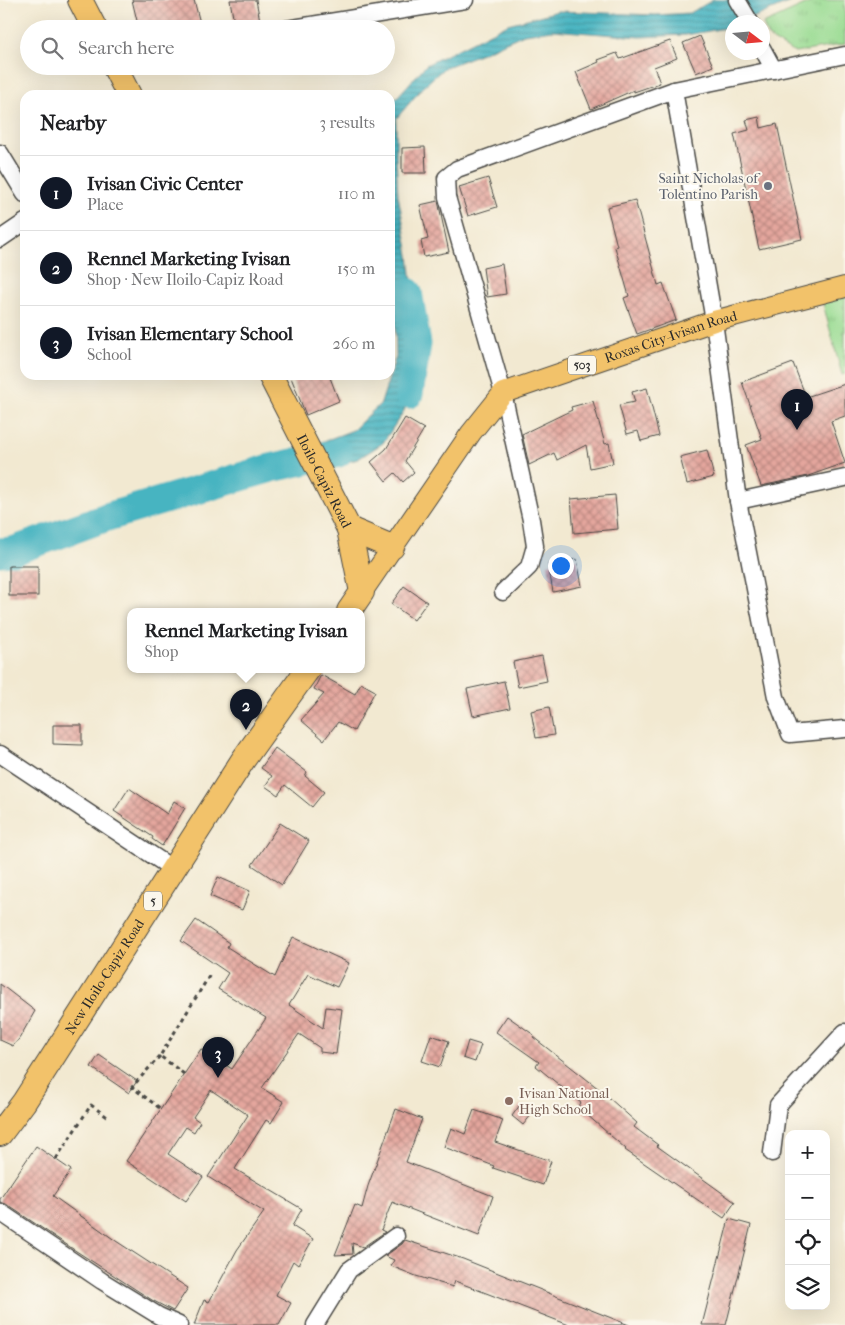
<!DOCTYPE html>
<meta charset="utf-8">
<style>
body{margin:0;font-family:"IM FELL French Canon",serif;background:#f6f6f6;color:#202124}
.controls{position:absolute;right:15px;bottom:15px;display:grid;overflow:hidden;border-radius:10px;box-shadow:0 5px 20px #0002}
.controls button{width:45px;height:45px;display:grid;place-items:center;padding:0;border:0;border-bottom:1px solid #e0e0e0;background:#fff;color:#202124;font:25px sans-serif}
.compass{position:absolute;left:725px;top:15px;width:45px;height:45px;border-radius:50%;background:#fff;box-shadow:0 5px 20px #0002;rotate:106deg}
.you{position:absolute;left:560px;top:565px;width:18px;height:18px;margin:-12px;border:4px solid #fff;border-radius:50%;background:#1a73e8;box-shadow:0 0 0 8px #1a73e833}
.badge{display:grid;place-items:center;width:32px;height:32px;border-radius:50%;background:#111827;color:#fff;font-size:16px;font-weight:700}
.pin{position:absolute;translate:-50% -41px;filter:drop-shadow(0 1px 2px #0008)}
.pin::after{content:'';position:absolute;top:26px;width:18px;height:15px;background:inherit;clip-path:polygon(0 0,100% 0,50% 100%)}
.popup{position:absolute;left:127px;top:608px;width:238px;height:65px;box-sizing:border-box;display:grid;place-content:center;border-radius:10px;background:#fff;filter:drop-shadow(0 1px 4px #0005);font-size:16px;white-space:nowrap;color:#757577}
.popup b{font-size:19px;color:#202124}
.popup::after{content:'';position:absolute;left:50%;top:100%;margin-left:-10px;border:10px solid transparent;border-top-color:#fff}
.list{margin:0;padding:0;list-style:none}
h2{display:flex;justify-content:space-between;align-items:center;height:65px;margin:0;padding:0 20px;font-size:21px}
h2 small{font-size:16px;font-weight:400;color:#757577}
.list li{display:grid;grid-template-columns:32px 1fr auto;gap:15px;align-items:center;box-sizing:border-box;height:75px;padding:0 20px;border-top:1px solid #e0e0e0}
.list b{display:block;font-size:19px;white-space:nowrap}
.list p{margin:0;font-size:16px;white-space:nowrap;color:#757577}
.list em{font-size:16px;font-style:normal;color:#757577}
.icon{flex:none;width:28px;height:28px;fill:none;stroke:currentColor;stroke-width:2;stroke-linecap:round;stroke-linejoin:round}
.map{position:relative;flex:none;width:845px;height:1325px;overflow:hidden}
.search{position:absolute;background:#fff;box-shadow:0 5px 20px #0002;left:20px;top:20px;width:375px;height:55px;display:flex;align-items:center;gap:12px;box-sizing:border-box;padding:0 18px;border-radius:28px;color:#757577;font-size:19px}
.panel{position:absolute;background:#fff;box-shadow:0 5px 20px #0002;left:20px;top:90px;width:375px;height:290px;border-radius:15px}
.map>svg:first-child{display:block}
</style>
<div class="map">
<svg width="845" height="1325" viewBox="0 0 845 1325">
<defs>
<pattern id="park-tufts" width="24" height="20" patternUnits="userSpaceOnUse" patternTransform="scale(1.25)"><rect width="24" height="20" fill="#99db92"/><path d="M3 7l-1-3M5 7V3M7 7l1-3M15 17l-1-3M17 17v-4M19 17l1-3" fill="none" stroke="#84bc7e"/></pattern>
<pattern id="water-rules" width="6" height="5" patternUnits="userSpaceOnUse" patternTransform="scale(1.25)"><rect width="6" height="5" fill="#46b4c1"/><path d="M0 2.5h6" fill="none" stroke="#3b939d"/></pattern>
<pattern id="building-cross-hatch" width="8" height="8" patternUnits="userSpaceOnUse" patternTransform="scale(1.25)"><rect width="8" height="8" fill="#e4a69d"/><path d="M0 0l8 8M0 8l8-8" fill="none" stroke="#b98780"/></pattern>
</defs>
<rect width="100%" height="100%" fill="#fbf7ec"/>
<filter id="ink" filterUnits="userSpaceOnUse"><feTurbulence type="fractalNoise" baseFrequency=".02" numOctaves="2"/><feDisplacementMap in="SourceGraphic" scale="10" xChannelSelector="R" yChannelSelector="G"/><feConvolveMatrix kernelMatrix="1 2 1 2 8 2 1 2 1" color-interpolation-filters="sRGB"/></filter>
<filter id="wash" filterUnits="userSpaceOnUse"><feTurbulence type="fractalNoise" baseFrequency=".0096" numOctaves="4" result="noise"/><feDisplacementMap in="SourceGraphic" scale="20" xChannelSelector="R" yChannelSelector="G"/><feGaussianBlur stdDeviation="1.12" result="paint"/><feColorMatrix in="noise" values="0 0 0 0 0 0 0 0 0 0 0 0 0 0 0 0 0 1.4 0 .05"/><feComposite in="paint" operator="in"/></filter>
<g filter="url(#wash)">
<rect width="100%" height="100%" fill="#f2e9d1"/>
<g fill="url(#park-tufts)" stroke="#62835e">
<polygon points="816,0 845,0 845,44 795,53 768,37 763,24"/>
<polygon points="845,294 845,374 842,375 822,300"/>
</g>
<polygon fill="url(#water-rules)" stroke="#387076" points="713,0 795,0 743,22 732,22 732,27 686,35 640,37 553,30 524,34 482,53 444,68 423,87 396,119 396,157 398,195 409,255 414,302 416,380 404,411 383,443 358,459 324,468 311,446 353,430 381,403 396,356 394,285 390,263 390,105 426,65 508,24 558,11 655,15 690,13"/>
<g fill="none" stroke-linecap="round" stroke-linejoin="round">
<g stroke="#46b4c1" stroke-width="29">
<polyline points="408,292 417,344 409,394"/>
<polyline points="0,552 13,551 107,517 271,468 338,453"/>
</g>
</g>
<g id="blocks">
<g fill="url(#building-cross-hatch)">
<polygon points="132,0 194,0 200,23 178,29 139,29"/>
<polygon points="230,0 256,0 261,26 235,29"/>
<polygon points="700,36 713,66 696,73 683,43"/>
<polygon points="670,41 677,58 654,67 660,83 634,92 634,90 591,109 576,72 599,62 598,60 617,53 620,59"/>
<polygon points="759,117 761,128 777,124 802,239 759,249 734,134 749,130 746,120"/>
<polygon points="425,147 426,173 402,173 402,148"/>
<polygon points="488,178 497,207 468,216 459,187"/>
<polygon points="635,200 658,285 663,283 676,320 637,334 624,298 629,296 615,247 617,246 607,207"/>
<polygon points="438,201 449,252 424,257 421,241 428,239 420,205"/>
<polygon points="502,264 506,294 487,297 483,268"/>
<polygon points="793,363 806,397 845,384 845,416 831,421 845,463 808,476 761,486 746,445 762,439 742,382"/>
<polygon points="290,375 329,375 339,401 306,415"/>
<polygon points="647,388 659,436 641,441 638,431 627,434 619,405 635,402 632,392"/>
<polygon points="593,401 605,444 609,443 613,463 590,468 586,445 557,460 554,453 529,465 522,434 572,410 571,407"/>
<polygon points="405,418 424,429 405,461 414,472 403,482 395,473 386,481 371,462 386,449"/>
<polygon points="707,450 714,477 687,484 680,457"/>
<polygon points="615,495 618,529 574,533 571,499"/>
<polygon points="577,559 582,586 553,592 548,564"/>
<rect x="9" y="566" width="29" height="30"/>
<polygon points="404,586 427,602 414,620 391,604"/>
<polygon points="542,656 547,681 518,687 513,662"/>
<polygon points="321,675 355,694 361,683 375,691 354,731 338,722 324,740 301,720 324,694 314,689"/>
<polygon points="504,681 510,708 473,716 467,689"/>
<polygon points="549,707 554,735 536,738 531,711"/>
<polygon points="53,725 82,725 82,745 53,744"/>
<polygon points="275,748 307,772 305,776 324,792 312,807 285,785 278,795 265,786 272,776 261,768"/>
<polygon points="129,788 167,814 174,801 185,808 162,846 152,839 153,837 114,811"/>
<polygon points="280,823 309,841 282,885 252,865"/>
<polygon points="218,877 250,891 242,910 210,896"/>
<polygon points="196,920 229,943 227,947 275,977 293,937 349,963 337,987 308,974 289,1005 323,1028 326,1007 342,1009 336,1054 320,1052 320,1048 299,1034 262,1088 284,1102 271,1123 266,1120 235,1169 302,1209 292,1226 313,1239 298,1265 293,1261 276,1295 291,1303 279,1325 194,1325 204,1300 209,1302 237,1250 264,1212 208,1177 248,1115 211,1090 193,1117 200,1122 194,1132 186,1127 168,1154 203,1177 186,1201 126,1161 201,1049 232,1069 266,1018 218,989 228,973 181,941"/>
<polygon points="0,984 35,1011 19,1039 13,1046 0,1040"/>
<polygon points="507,1016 534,1035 533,1037 599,1089 637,1123 634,1127 658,1145 657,1146 735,1202 724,1218 625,1150 626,1149 578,1107 581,1103 536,1066 539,1062 496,1032"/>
<polygon points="431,1035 449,1041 440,1067 422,1061"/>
<polygon points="468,1041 481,1045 475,1062 463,1058"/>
<polygon points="99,1055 137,1081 129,1093 91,1067"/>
<polygon points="520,1105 532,1114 523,1125 512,1116"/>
<polygon points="396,1109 422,1119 406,1162 493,1196 479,1236 392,1202 381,1230 385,1232 363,1247 352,1243 353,1254 335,1255 355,1205 362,1208 368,1186"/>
<polygon points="474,1110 503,1120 495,1142 551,1161 543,1185 493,1168 494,1166 444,1147 451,1128 465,1134"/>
<polygon points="36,1146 71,1170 53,1196 116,1241 188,1288 173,1311 152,1300 73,1249 6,1204 0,1202 0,1199"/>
<polygon points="729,1219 751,1225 726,1325 702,1325"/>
<polygon points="405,1240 463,1259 629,1325 569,1325 455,1281 453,1287 416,1276 391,1266 394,1260 385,1256 402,1244"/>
</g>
</g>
</g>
<g filter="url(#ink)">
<use href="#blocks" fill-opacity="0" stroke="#494844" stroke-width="1"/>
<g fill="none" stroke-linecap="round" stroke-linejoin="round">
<g stroke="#494844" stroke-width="19">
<g id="minor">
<polyline points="737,0 750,22"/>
<polyline points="287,29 465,0"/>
<polyline points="762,48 774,70"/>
<polyline points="674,90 714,321 738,501 776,697 790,734 845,729"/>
<polyline points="0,153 25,194"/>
<polyline points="0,239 25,222"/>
<polyline points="738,501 845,478"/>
<polyline points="503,592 529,567 535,546 531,520 503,393 447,197 446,178 457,169 674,90 845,55"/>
<polyline points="0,754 173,869"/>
<polyline points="772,1153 778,1105 845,1032"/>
<polyline points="0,1212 102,1281 159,1316 179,1325"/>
<polyline points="315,1325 349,1270 396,1236"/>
</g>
</g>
<g stroke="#494844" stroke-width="22">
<g id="major">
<path id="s1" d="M362,592L471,433L503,393L714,321L845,287"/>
</g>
</g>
<g stroke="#494844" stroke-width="26">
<g id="highway">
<polyline points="80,0 95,29"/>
<polyline points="114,66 129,95"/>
<path id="s2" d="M270,375L349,529L362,592L349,611"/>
<polyline points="349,529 392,547"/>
<path id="s3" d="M0,1134L24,1102L243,760L308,669"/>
</g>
</g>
<g stroke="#494844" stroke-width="3" stroke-dasharray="4 4" stroke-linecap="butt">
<polyline points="160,1056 132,1087 161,1109"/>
<polyline points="184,1074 160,1056 211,973"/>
<polyline points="56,1159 91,1105 110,1119"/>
</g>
<use href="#minor" stroke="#fff" stroke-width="16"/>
<use href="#major" stroke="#f2c26a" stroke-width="20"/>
<use href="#highway" stroke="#f2c26a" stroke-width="24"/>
</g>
</g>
<circle fill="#6b7280" stroke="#fbf7ec" stroke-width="2" cx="768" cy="186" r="5"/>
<circle fill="#8d6e63" stroke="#fbf7ec" stroke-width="2" cx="509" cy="1101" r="5"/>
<g text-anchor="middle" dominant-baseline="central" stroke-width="4" stroke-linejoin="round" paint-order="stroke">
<g fill="#fbf7ec" stroke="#696865" stroke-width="1">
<rect x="568" y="355.5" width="28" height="19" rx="4"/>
<rect x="144" y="891.5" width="18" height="19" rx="4"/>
</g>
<g font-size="12" font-weight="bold" fill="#2b2b2b">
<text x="582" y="365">503</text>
<text x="153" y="901">5</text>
</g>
<g font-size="14" fill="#5b616d" stroke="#fbf7ec" text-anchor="end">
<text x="758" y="178">Saint Nicholas of<tspan x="758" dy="16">Tolentino Parish</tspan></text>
</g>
<g font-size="14" fill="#2b2b2b" stroke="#fbf7ec">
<text stroke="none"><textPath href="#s1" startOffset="421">Roxas City-Ivisan Road</textPath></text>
<text stroke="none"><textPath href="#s2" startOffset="119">Iloilo-Capiz Road</textPath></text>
<text stroke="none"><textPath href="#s3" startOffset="189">New Iloilo-Capiz Road</textPath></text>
</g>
<g font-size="14" fill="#785e54" stroke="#fbf7ec" text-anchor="start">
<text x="519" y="1093">Ivisan National<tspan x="519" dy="16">High School</tspan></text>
</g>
</g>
</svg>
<div class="controls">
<button>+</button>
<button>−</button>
<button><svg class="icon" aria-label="locate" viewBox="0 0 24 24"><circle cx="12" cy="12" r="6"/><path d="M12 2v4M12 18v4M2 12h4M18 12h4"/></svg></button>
<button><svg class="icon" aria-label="layers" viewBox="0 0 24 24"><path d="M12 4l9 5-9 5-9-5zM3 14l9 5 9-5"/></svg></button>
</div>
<svg class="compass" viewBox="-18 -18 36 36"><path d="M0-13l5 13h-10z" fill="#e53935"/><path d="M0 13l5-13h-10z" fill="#757577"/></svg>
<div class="you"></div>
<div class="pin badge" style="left:797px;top:430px">1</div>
<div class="pin badge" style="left:246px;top:730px">2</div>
<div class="popup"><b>Rennel Marketing Ivisan</b>Shop</div>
<div class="pin badge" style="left:218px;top:1078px">3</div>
<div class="search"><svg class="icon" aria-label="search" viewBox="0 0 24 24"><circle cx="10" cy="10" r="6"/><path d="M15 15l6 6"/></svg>Search here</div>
<section class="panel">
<h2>Nearby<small>3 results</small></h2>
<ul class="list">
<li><span class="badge">1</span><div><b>Ivisan Civic Center</b><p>Place</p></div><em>110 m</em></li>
<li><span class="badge">2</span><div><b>Rennel Marketing Ivisan</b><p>Shop · New Iloilo-Capiz Road</p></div><em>150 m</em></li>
<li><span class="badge">3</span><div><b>Ivisan Elementary School</b><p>School</p></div><em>260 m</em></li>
</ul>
</section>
</div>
